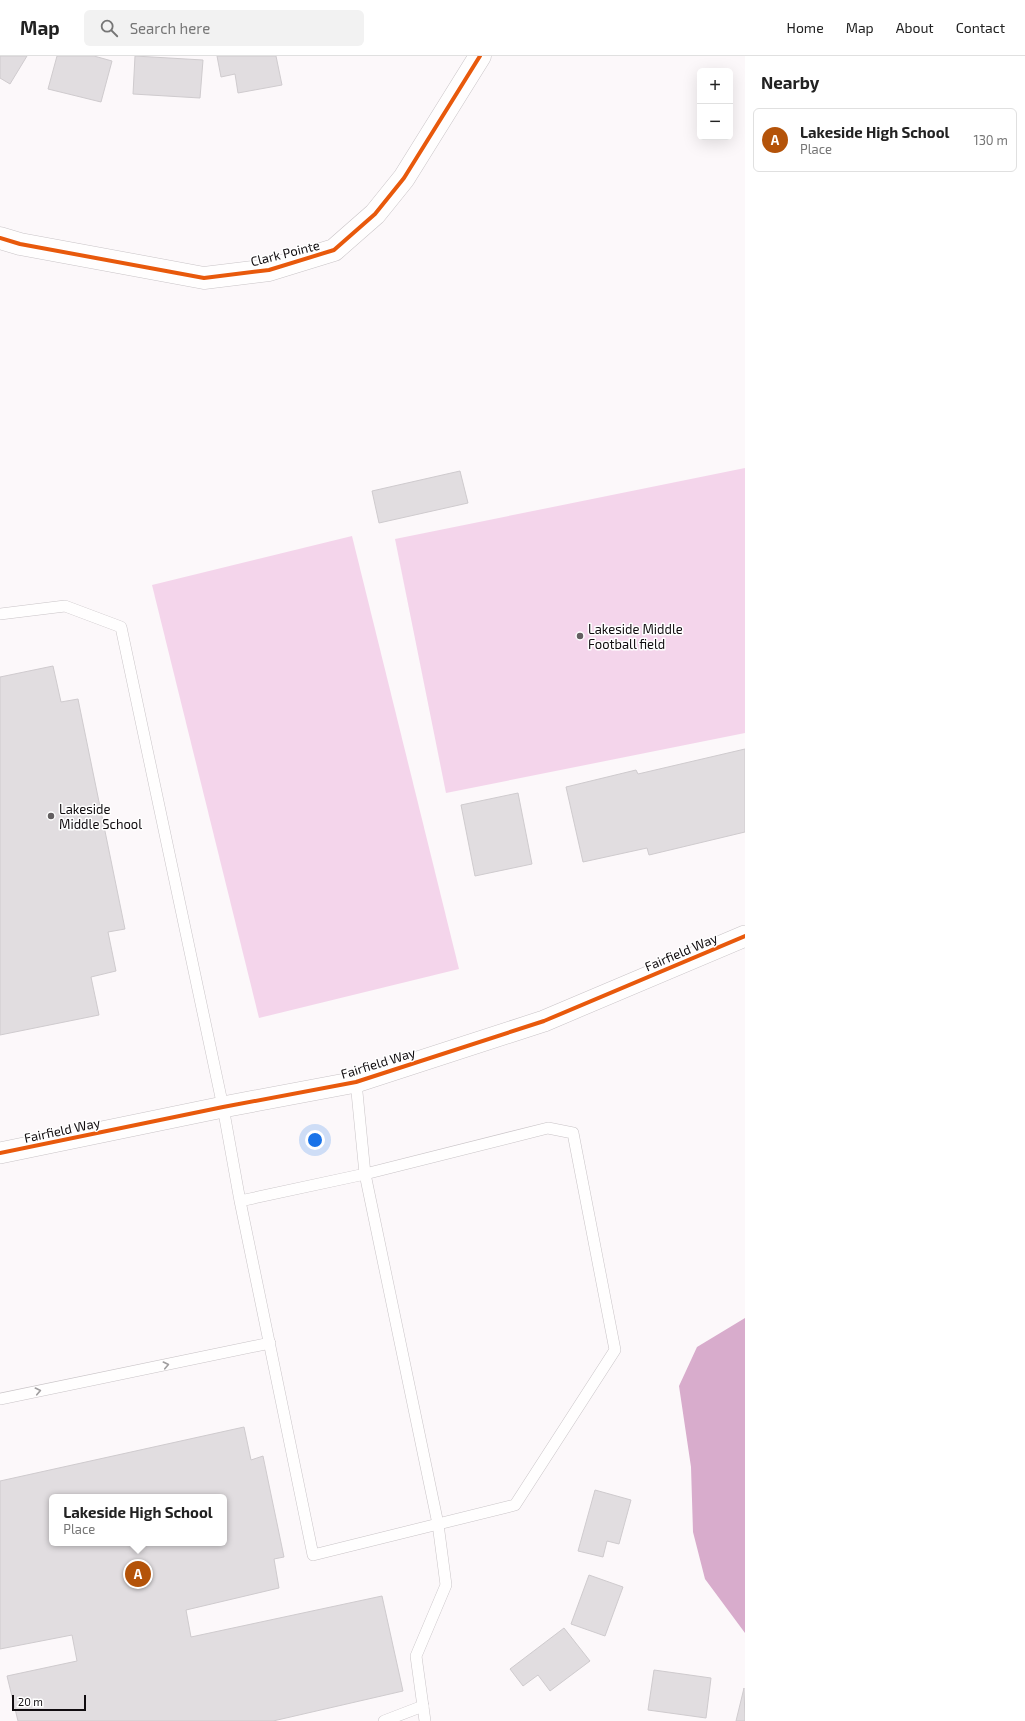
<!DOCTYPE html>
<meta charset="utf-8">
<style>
body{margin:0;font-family:"Exo 2",sans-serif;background:#f2f2f2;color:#222}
.controls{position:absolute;right:12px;top:12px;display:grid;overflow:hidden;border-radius:6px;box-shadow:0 4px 16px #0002}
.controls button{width:36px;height:36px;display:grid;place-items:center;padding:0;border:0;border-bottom:1px solid #e0e0e0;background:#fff;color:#222;font:20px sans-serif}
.scale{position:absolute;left:12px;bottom:10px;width:74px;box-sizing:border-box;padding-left:4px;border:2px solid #100c0f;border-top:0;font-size:11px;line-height:14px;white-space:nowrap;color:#100c0f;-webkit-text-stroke:3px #fff;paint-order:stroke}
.you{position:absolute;left:315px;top:1084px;width:14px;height:14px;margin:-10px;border:3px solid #fff;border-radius:50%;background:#1a73e8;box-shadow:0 0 0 6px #1a73e833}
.badge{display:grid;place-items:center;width:26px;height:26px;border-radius:50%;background:#b45309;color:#fff;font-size:13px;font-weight:700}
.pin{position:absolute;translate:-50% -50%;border:2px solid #fff;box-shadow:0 1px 4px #0006}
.popup{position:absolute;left:49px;top:1438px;width:178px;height:52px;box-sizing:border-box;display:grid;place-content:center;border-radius:6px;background:#fff;filter:drop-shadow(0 1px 3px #0005);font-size:13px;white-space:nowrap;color:#767676}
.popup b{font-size:15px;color:#222}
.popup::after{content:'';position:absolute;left:50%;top:100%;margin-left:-8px;border:8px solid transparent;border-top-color:#fff}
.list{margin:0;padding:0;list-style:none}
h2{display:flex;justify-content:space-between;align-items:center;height:52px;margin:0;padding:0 16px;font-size:17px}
h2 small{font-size:13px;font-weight:400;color:#767676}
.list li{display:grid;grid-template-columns:26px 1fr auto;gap:12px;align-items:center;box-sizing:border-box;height:64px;margin:0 8px 8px;padding:0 8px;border:1px solid #e0e0e0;border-radius:6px}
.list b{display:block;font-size:15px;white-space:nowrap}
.list p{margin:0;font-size:13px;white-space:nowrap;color:#767676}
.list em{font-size:13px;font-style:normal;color:#767676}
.icon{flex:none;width:22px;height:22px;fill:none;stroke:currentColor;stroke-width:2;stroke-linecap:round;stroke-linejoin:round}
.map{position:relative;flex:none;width:745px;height:1665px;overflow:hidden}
header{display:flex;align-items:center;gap:24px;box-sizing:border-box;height:56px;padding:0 20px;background:#fff;border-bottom:1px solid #e0e0e0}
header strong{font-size:19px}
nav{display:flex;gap:22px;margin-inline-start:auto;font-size:14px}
.search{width:280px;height:36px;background:#f2f2f2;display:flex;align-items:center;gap:10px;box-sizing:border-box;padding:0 14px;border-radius:6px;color:#767676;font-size:15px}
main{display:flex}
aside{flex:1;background:#fff}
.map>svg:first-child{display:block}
</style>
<header>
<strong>Map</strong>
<div class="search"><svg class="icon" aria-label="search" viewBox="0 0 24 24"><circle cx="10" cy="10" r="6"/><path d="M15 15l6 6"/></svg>Search here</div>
<nav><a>Home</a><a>Map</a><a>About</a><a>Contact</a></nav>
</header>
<main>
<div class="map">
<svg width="745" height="1665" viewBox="0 0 745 1665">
<rect width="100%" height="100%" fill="#fcf8fa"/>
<g fill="#f4d5eb">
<polygon points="745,412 745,677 446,737 395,483"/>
<polygon points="352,480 459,913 259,962 152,529"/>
</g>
<polygon fill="#d8accc" points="745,1262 745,1577 705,1523 693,1476 691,1411 679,1330 697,1291"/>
<g fill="#e1dde0" stroke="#cfcbce" fill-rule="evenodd">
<polygon points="0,0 27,0 10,28 0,22"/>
<polygon points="57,0 94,0 112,5 101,46 48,33"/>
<polygon points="135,0 203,4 200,42 133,38"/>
<polygon points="217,0 276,0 282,29 238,37 235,18 221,21"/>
<polygon points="460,415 468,447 379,467 372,435"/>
<polygon points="53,610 61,646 78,643 125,873 108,876 116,915 91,921 99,959 0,979 0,621"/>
<polygon points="745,693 745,776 649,799 647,792 583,806 566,731 636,714 638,718"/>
<polygon points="518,737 532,808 475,820 461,749"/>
<path d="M244,1371L251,1404L263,1400L284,1501L274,1503L279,1532L186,1554L191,1581L382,1540L403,1635L273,1665H18L7,1620L77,1605L72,1579L0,1593V1425ZM52,1441H224V1487H52Z"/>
<polygon points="595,1434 631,1444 619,1488 607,1485 603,1501 578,1495"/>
<polygon points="589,1519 623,1531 605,1580 571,1568"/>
<polygon points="564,1572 590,1605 550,1635 538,1619 523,1630 510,1613"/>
<polygon points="654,1614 711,1622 706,1662 648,1654"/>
<polygon points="744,1632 745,1665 736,1665"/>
</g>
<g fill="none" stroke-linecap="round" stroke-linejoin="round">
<g stroke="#c9c4c7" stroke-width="12">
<g id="lane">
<polyline points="0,558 65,550 121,571 223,1051 240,1145 313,1499 515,1449 615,1294 573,1077 548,1072 365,1118 240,1145"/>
<polyline points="356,1026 365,1118 438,1468 446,1529 416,1600 425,1665"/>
<polyline points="0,1343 270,1287"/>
<polyline points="384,1665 423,1650"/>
</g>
</g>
<g stroke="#c9c4c7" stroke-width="22">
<polyline id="street" points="0,1097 223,1051 356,1026 544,965 745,880"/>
</g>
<g stroke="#c9c4c7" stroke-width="23">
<polyline id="secondary" points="0,182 20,188 204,222 269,214 334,194 375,158 404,122 480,0"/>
</g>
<use href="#lane" stroke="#fffefe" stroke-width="11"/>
<use href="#street" stroke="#fffefe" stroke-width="21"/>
<use href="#secondary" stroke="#fffefe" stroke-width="22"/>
<g stroke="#fff" stroke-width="6">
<g id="cycleway">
<polyline points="0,182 20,188 204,222 269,214 334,194 375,158 404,122 480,0"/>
<polyline points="0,1097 223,1051 356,1026 544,965 745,880"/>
</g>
</g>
<use href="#cycleway" stroke="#e8590c" stroke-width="4"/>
</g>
<defs><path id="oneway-chevron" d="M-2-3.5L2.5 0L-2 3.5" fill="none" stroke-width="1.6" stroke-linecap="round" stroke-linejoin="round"/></defs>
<g stroke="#9f9d9e">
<use href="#oneway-chevron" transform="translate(166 1309) rotate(-12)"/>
<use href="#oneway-chevron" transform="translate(38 1335) rotate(-12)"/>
</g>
<g fill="#635f61" stroke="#fff" stroke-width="1.5">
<circle cx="580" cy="580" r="4"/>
<circle cx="51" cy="760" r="4"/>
</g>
<g text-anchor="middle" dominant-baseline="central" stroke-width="3" stroke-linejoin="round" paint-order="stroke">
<g font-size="13" fill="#100c0f" stroke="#fff">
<text transform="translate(285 197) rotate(-14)">Clark Pointe</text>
<text transform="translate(681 896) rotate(-23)">Fairfield Way</text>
<text transform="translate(378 1007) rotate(-17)">Fairfield Way</text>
<text transform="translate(62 1074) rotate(-12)">Fairfield Way</text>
</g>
<g font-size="13" fill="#100c0f" stroke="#fff" text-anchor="start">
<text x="588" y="573">Lakeside Middle<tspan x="588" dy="15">Football field</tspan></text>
<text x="59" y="753">Lakeside<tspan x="59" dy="15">Middle School</tspan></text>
</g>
</g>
</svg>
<div class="controls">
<button>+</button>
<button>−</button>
</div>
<div class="scale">20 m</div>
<div class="you"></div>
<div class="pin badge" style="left:138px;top:1518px">A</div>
<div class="popup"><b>Lakeside High School</b>Place</div>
</div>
<aside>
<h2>Nearby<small></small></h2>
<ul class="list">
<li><span class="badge">A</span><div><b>Lakeside High School</b><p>Place</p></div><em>130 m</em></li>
</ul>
</aside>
</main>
